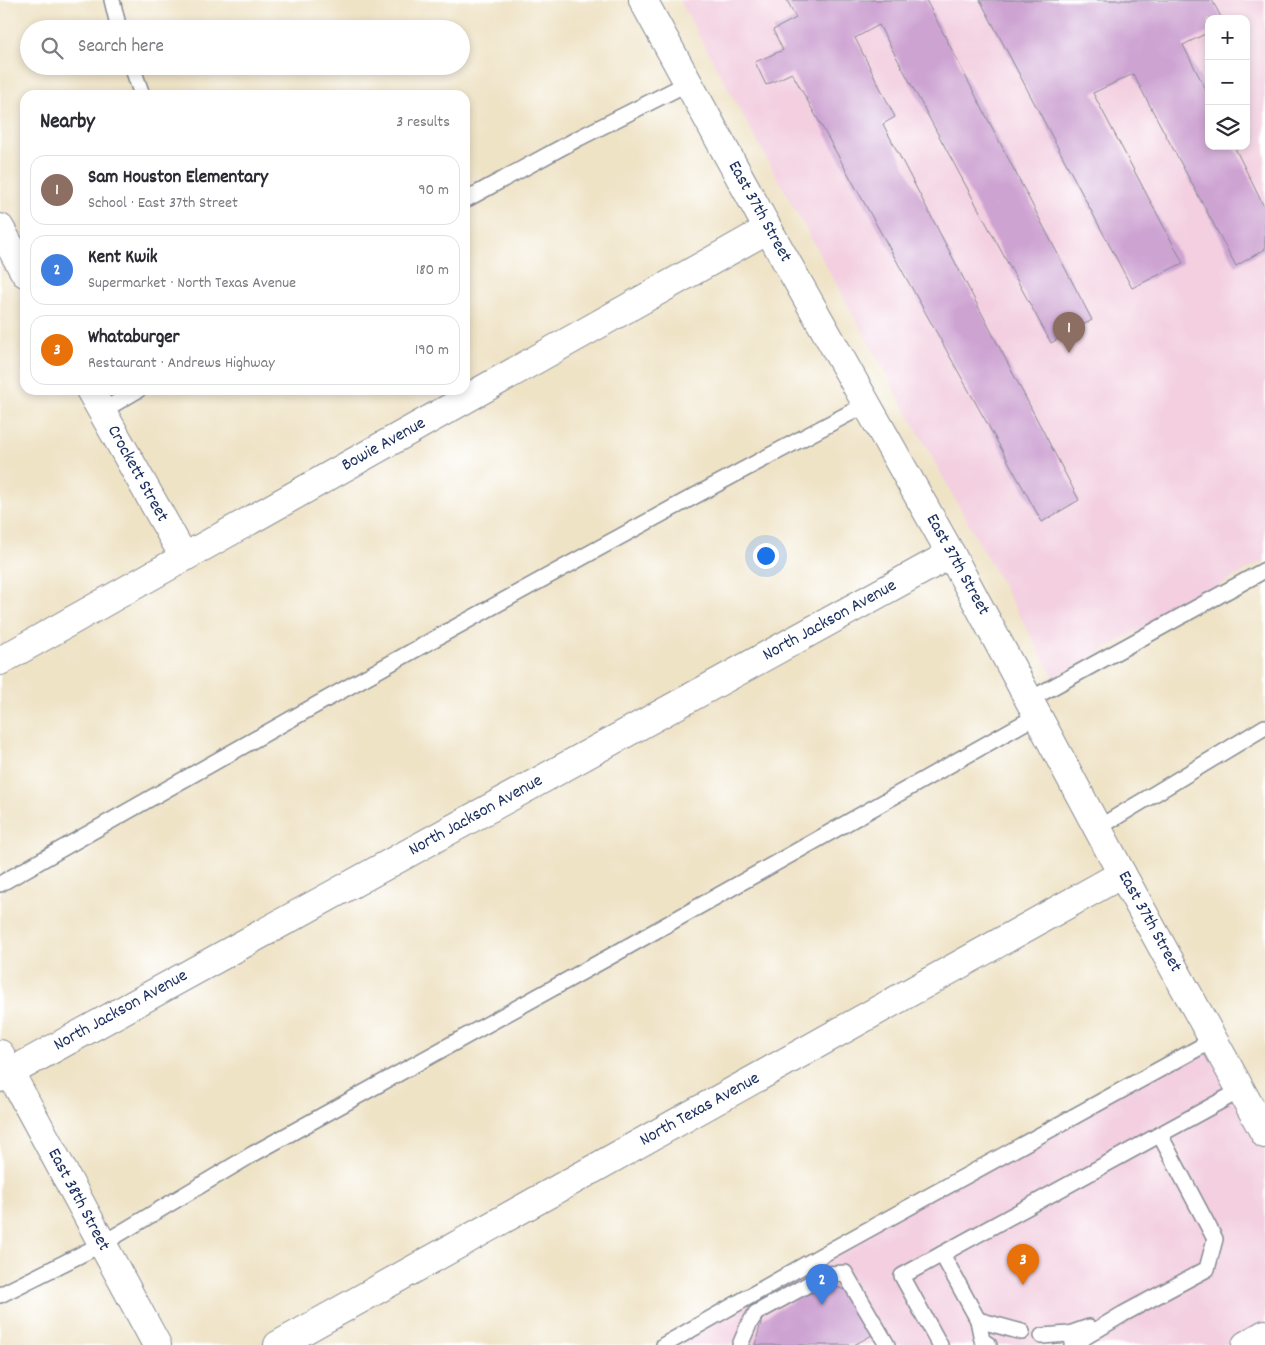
<!DOCTYPE html>
<meta charset="utf-8">
<style>
body{margin:0;font-family:Dekko,sans-serif;background:#f7f7f7;color:#2b2b33}
.controls{position:absolute;right:15px;top:15px;display:grid;overflow:hidden;border-radius:10px;box-shadow:0 2px 8px #0003}
.controls button{width:45px;height:45px;display:grid;place-items:center;padding:0;border:0;border-bottom:1px solid #e1e1e2;background:#fff;color:#2b2b33;font:25px sans-serif}
.you{position:absolute;left:765px;top:555px;width:18px;height:18px;margin:-12px;border:4px solid #fff;border-radius:50%;background:#1a73e8;box-shadow:0 0 0 8px #1a73e833}
.badge{display:grid;place-items:center;width:32px;height:32px;border-radius:50%;background:#d1495b;color:#fff;font-size:16px;font-weight:700}
.pin{position:absolute;translate:-50% -41px;filter:drop-shadow(0 1px 2px #0008)}
.pin::after{content:'';position:absolute;top:26px;width:18px;height:15px;background:inherit;clip-path:polygon(0 0,100% 0,50% 100%)}
.list{margin:0;padding:0;list-style:none}
h2{display:flex;justify-content:space-between;align-items:center;height:65px;margin:0;padding:0 20px;font-size:21px}
h2 small{font-size:16px;font-weight:400;color:#7c7c81}
.list li{display:grid;grid-template-columns:32px 1fr auto;gap:15px;align-items:center;box-sizing:border-box;height:70px;margin:0 10px 10px;padding:0 10px;border:1px solid #e1e1e2;border-radius:15px}
.list b{display:block;font-size:19px;white-space:nowrap}
.list p{margin:0;font-size:16px;white-space:nowrap;color:#7c7c81}
.list em{font-size:16px;font-style:normal;color:#7c7c81}
.icon{flex:none;width:28px;height:28px;fill:none;stroke:currentColor;stroke-width:2;stroke-linecap:round;stroke-linejoin:round}
.map{position:relative;flex:none;width:1265px;height:1345px;overflow:hidden}
.search{position:absolute;background:#fff;box-shadow:0 2px 8px #0003;left:20px;top:20px;width:450px;height:55px;display:flex;align-items:center;gap:12px;box-sizing:border-box;padding:0 18px;border-radius:28px;color:#7c7c81;font-size:19px}
.panel{position:absolute;background:#fff;box-shadow:0 2px 8px #0003;left:20px;top:90px;width:450px;height:305px;border-radius:15px}
.map>svg:first-child{display:block}
</style>
<div class="map">
<svg width="1265" height="1345" viewBox="0 0 1265 1345">
<rect width="100%" height="100%" fill="#fff"/>
<filter id="ink" filterUnits="userSpaceOnUse"><feTurbulence type="fractalNoise" baseFrequency=".02" numOctaves="2"/><feDisplacementMap in="SourceGraphic" scale="10" xChannelSelector="R" yChannelSelector="G"/><feConvolveMatrix kernelMatrix="1 2 1 2 8 2 1 2 1" color-interpolation-filters="sRGB"/></filter>
<filter id="wash" filterUnits="userSpaceOnUse"><feTurbulence type="fractalNoise" baseFrequency=".0096" numOctaves="4" result="noise"/><feDisplacementMap in="SourceGraphic" scale="20" xChannelSelector="R" yChannelSelector="G"/><feGaussianBlur stdDeviation="1.12" result="paint"/><feColorMatrix in="noise" values="0 0 0 0 0 0 0 0 0 0 0 0 0 0 0 0 0 1.4 0 .05"/><feComposite in="paint" operator="in"/></filter>
<g filter="url(#wash)">
<rect width="100%" height="100%" fill="#efe3c6"/>
<g fill="#f3cfe0" fill-rule="evenodd">
<path d="M679,0H1265V560L1054,678ZM1209,19H1246V146H1209Z"/>
<polygon points="1212,1036 1265,1134 1265,1335 1246,1345 660,1345"/>
</g>
<g id="blocks">
<g fill="#cda3d2">
<polygon points="787,0 926,0 1092,320 1051,343 879,25 855,38 895,117 883,124 1079,500 1042,522 792,73 766,85 755,62 783,50 773,30 796,18"/>
<polygon points="980,0 1212,0 1222,19 1209,19 1209,32 1183,45 1209,96 1209,146 1234,146 1265,209 1265,249 1236,266 1133,74 1093,93 1183,263 1132,288"/>
<polygon points="824,1283 851,1292 874,1334 854,1345 755,1345 762,1319"/>
</g>
</g>
</g>
<g filter="url(#ink)">
<use href="#blocks" fill-opacity="0" stroke="#858992" stroke-width="1"/>
<g fill="none" stroke-linecap="round" stroke-linejoin="round">
<g stroke="#858992" stroke-width="18">
<g id="lane">
<polyline points="112,0 119,29"/>
<polyline points="132,66 142,95"/>
<polyline points="465,200 579,138 688,83"/>
<polyline points="102,411 138,390"/>
<polyline points="1029,700 1265,570"/>
<polyline points="1098,828 1265,727"/>
<path d="M0,884C287,720 575,558 867,404"/>
<polyline points="942,1254 978,1320 982,1340 989,1345"/>
<polyline points="0,1295 102,1244 253,1154 611,956 1038,715"/>
<polyline points="978,1320 1022,1332"/>
<polyline points="1042,1336 1069,1334 1089,1327"/>
<polyline points="664,1345 822,1255 1213,1040"/>
<polyline points="740,1345 749,1324 756,1313 827,1274 845,1273 887,1345"/>
<polyline points="940,1345 902,1276 1241,1090"/>
<polyline points="1072,1345 1123,1314 1207,1269 1215,1239 1160,1135"/>
</g>
</g>
<g stroke="#858992" stroke-width="30">
<g id="street">
<polyline points="643,0 768,229 951,554 1122,874 1265,1134"/>
<polyline points="0,228 25,273"/>
<polyline points="90,390 184,557"/>
<polyline points="0,661 768,229"/>
<polyline points="0,1078 951,554"/>
<polyline points="278,1345 1122,874"/>
</g>
</g>
<g stroke="#858992" stroke-width="30">
<polyline id="secondary" points="0,1054 157,1345"/>
</g>
<g stroke="#858992" stroke-width="30">
<polyline id="primary" points="1246,1345 1265,1334"/>
</g>
<use href="#lane" stroke="#fff" stroke-width="15"/>
<use href="#street" stroke="#fff" stroke-width="28"/>
<use href="#secondary" stroke="#fff" stroke-width="28"/>
<use href="#primary" stroke="#fff" stroke-width="28"/>
</g>
</g>
<g text-anchor="middle" dominant-baseline="central" stroke-width="5" stroke-linejoin="round" paint-order="stroke">
<g font-size="18" fill="#1b2f5e" stroke="#fff">
<text transform="translate(759 212) rotate(61)">East 37th Street</text>
<text transform="translate(384 445) rotate(-29)">Bowie Avenue</text>
<text transform="translate(137 474) rotate(61)">Crockett Street</text>
<text transform="translate(957 565) rotate(61)">East 37th Street</text>
<text transform="translate(830 621) rotate(-29)">North Jackson Avenue</text>
<text transform="translate(476 816) rotate(-29)">North Jackson Avenue</text>
<text transform="translate(1149 922) rotate(61)">East 37th Street</text>
<text transform="translate(121 1011) rotate(-29)">North Jackson Avenue</text>
<text transform="translate(700 1110) rotate(-29)">North Texas Avenue</text>
<text transform="translate(78 1200) rotate(62)">East 38th Street</text>
</g>
</g>
</svg>
<div class="controls">
<button>+</button>
<button>−</button>
<button><svg class="icon" aria-label="layers" viewBox="0 0 24 24"><path d="M12 4l9 5-9 5-9-5zM3 14l9 5 9-5"/></svg></button>
</div>
<div class="you"></div>
<div class="pin badge" style="left:1069px;top:353px;background:#8d6e63">1</div>
<div class="pin badge" style="left:822px;top:1305px;background:#3f7fe0">2</div>
<div class="pin badge" style="left:1023px;top:1285px;background:#e8710a">3</div>
<div class="search"><svg class="icon" aria-label="search" viewBox="0 0 24 24"><circle cx="10" cy="10" r="6"/><path d="M15 15l6 6"/></svg>Search here</div>
<section class="panel">
<h2>Nearby<small>3 results</small></h2>
<ul class="list">
<li><span class="badge" style="background:#8d6e63">1</span><div><b>Sam Houston Elementary</b><p>School · East 37th Street</p></div><em>90 m</em></li>
<li><span class="badge" style="background:#3f7fe0">2</span><div><b>Kent Kwik</b><p>Supermarket · North Texas Avenue</p></div><em>180 m</em></li>
<li><span class="badge" style="background:#e8710a">3</span><div><b>Whataburger</b><p>Restaurant · Andrews Highway</p></div><em>190 m</em></li>
</ul>
</section>
</div>
